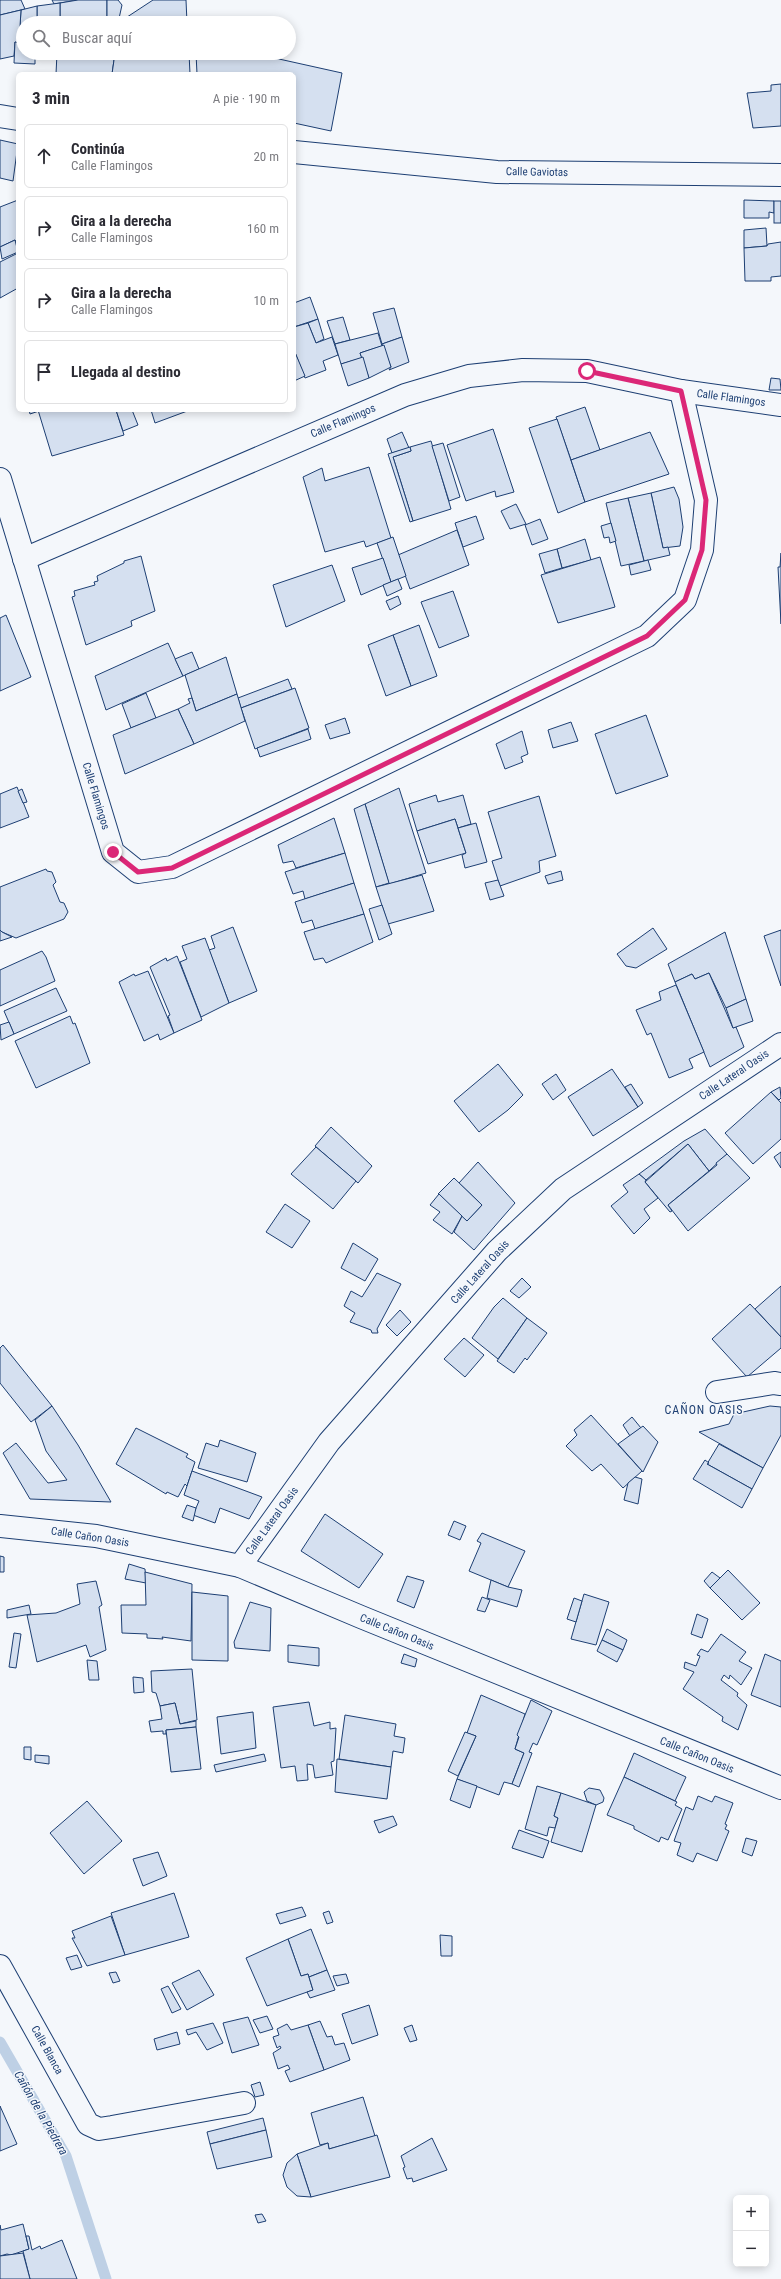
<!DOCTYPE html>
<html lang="es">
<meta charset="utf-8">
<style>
body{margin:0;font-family:"Roboto Condensed",sans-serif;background:#f7f7f7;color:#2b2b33}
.controls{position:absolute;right:12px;bottom:12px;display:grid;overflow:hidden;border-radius:6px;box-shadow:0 2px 10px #0003}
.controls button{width:36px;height:36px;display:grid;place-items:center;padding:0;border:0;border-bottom:1px solid #e1e1e2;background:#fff;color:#2b2b33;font:20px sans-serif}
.stop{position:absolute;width:12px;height:12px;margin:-9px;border:3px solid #db2777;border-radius:50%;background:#fff}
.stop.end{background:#db2777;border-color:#fff;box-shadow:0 1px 4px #0008}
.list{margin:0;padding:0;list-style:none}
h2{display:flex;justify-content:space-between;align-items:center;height:52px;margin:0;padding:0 16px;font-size:17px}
h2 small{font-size:13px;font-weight:400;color:#7c7c81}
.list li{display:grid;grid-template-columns:26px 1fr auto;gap:12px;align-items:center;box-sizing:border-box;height:64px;margin:0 8px 8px;padding:0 8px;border:1px solid #e1e1e2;border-radius:6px}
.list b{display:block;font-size:15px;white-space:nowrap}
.list p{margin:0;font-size:13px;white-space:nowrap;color:#7c7c81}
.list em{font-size:13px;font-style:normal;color:#7c7c81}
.icon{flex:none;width:22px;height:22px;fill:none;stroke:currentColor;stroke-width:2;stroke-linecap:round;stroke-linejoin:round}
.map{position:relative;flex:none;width:781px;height:2279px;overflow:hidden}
.search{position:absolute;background:#fff;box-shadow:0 2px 10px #0003;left:16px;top:16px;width:280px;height:44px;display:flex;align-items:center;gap:10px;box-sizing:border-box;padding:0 14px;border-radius:22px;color:#7c7c81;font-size:15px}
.panel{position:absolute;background:#fff;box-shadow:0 2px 10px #0003;left:16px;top:72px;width:280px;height:340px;border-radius:6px}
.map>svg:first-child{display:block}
</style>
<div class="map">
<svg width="781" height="2279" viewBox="0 0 781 2279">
<rect width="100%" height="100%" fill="#f4f7fb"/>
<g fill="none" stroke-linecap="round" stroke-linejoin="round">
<polyline stroke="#bed0e5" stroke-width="11" points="0,2042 66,2156 106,2279"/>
</g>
<g fill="#d5e0f0" stroke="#1d3f73">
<polygon points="0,0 21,0 25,9 0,15"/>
<polygon points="52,0 78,0 54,4"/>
<polygon points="78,0 107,0 107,23 60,23 60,3"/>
<polygon points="107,0 118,0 122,5 118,23 107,23"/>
<polygon points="153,0 186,0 187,23 118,23"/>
<polygon points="60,3 60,23 37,23 37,6"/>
<polygon points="37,6 37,23 23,23 23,44 19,44 21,10"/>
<polygon points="21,10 19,43 15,42 14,56 0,59 0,15"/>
<polygon points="15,42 23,44 23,53 35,53 35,64 14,63"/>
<polygon points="57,53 115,53 112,74 56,74"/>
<polygon points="115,53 189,53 190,74 112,74"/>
<polygon points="196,53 252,53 342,73 331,131 294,123 294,74 197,74"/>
<polygon points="781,84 781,126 753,128 747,93 771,91 771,85"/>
<polygon points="0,140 18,144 13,181 0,178"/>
<polygon points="18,200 18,245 15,240 0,247 0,207"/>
<polygon points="744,200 774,201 774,213 769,212 769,218 744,218"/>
<rect x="774" y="201" width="7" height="22"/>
<polygon points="766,228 767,246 744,248 744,230"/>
<polygon points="15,240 18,252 2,259 0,247"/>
<polygon points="781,242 781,276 771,277 771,281 745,281 744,248 767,246 768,244"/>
<polygon points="18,253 18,288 0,298 0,262"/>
<polygon points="310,297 318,319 294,327 294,303"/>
<polygon points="394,308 402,337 382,344 373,313"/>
<polygon points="343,317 350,340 335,344 327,321"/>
<polygon points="318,319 324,339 316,343 308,323"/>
<polygon points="308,323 316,343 332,337 338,355 323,361 326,370 305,378 294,350 294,327"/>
<polygon points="378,333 382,346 360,353 362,358 341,364 335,344"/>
<polygon points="402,337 409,362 389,370 391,367 382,344"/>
<polygon points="384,345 391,367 369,378 360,353"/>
<polygon points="294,350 305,376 294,381"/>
<polygon points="363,357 369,378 348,386 341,364"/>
<polygon points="771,378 780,379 781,390 769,390"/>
<polygon points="585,407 600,450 571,460 556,417"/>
<polygon points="29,410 38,410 39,411 30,414"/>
<polygon points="38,410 116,410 124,435 52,456"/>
<polygon points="116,410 132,410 138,425 123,431"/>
<polygon points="151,410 190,410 155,423"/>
<polygon points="557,419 585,502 558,513 529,428"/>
<polygon points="493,429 514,492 496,497 495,491 466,501 447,445"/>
<polygon points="402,432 409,448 392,453 387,439"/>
<polygon points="650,432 669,474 585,502 571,460"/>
<polygon points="431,441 451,509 413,521 393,457 411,451 410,447"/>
<polygon points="443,443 460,497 449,501 432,446"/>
<polygon points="410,447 411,451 393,457 413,521 410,522 388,454"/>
<polygon points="369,467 391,538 366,547 364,541 325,552 303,477 322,468 325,481"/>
<polygon points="674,487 679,499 683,527 680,546 663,548 651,493"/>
<polygon points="651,493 663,548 668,547 670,555 644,561 628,498"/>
<polygon points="628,498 644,561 621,566 606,503"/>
<polygon points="516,504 526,524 510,529 501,511"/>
<polygon points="476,516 484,539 463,547 455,523"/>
<polygon points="540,519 548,539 532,545 525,525"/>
<polygon points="611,523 616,541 610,543 609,537 604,538 601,526"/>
<polygon points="457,530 469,565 410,589 398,555"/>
<polygon points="393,537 406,576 391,582 377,543"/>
<polygon points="585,539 591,560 562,568 557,549"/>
<polygon points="557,549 562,568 545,573 539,554"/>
<polygon points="781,553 781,624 778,567 780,567"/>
<polygon points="141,556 155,611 131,621 132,626 86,645 72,597 75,596 74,591 95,585 94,582 98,581 97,576 124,563 124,561"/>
<polygon points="600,557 615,607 558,623 541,575"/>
<polygon points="383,558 391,582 361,595 352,568"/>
<polygon points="648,560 651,570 631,575 629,565"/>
<polygon points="332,565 345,601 286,627 273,585"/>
<polygon points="398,579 402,589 387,596 383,585"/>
<polygon points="453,591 469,636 439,648 421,602"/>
<polygon points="398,596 401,604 390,610 386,601"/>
<polygon points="6,615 31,677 0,691 0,618"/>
<polygon points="419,625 437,676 411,686 393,635"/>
<polygon points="393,635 411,686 386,696 368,645"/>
<polygon points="168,643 183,676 106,710 95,676"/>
<polygon points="192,652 199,669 183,676 175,659"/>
<polygon points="226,657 237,694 196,711 185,675"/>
<polygon points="288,679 292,689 241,708 238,698"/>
<polygon points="295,688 309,728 255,749 241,708"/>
<polygon points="146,693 156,718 131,728 122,704"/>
<polygon points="237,694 245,721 194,744 178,709 190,703 188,699 192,698 196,711"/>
<polygon points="178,709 194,744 125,774 113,735"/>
<polygon points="646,715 668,776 616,794 595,734"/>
<polygon points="345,718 350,733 330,739 325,725"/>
<polygon points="571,722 578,741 553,748 548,730"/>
<polygon points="308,729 311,739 260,757 257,748"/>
<polygon points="522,731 528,754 521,757 523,762 505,769 496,744"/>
<polygon points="17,787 29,817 0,828 0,794"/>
<polygon points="399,788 426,873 389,884 365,804"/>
<polygon points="22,789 27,802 23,803 18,791"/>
<polygon points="436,795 438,802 463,795 471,824 458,828 455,819 417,831 409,804"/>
<polygon points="539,796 556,856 539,861 540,872 500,886 492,861 502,858 488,812"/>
<polygon points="365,804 389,883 376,887 354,809"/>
<polygon points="334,818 345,853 296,868 293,861 283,863 278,845"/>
<polygon points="455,819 466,853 428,864 417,831"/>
<polygon points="476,823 487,862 465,868 462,855 466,853 458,828"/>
<polygon points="345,853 354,883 305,899 303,891 293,894 285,872"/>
<polygon points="46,869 47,871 52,872 56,882 53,885 60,902 64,903 68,912 64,919 16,938 2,932 0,930 0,887"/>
<polygon points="561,871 563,880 548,884 545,876"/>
<polygon points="422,875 434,911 388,924 376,887"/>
<polygon points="498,880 504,896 490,900 485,883"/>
<polygon points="354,883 364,914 315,929 312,920 302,923 295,902"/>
<polygon points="382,905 392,934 379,940 369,909"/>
<polygon points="364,914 373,942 326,963 323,958 314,960 304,932"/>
<polygon points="233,927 257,991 229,1003 209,950 215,948 211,936"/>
<polygon points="653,928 667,949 636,968 626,966 617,954"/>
<polygon points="0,930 2,932 12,937 0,941"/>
<polygon points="781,930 781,986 764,936"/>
<polygon points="725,932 746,999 726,1008 709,973 695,979 692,974 675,982 668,964"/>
<polygon points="205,938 229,1003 201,1017 180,962 187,959 182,946"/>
<polygon points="42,951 46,957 55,981 0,1006 0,970"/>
<polygon points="177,956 202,1020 174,1033 168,1016 170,1015 150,967 166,958 167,961"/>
<polygon points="148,971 174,1033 160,1040 158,1034 144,1041 119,982 134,974 135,976"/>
<polygon points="709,973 733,1028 736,1027 744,1047 710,1067 675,982 692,974 695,979"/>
<polygon points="676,985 704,1052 689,1059 693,1068 669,1078 651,1033 647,1035 636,1010 661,1000 659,992"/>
<polygon points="56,988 67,1011 14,1034 4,1011"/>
<polygon points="746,999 753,1021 733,1028 726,1008"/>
<polygon points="70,1016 73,1024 75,1023 90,1063 36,1088 15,1041"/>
<polygon points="9,1022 14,1034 1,1040 0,1025"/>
<polygon points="498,1064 523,1095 508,1110 479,1132 454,1101"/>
<polygon points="612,1069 638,1107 593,1136 568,1097"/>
<polygon points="556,1074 566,1090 553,1100 542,1084"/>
<polygon points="631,1084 643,1103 638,1107 625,1087"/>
<polygon points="780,1087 781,1098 779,1100 771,1092"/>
<polygon points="771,1092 781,1103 781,1139 753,1164 725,1133"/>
<polygon points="331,1127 372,1166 358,1183 315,1146"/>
<polygon points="705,1129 727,1154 709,1171 688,1144 646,1180 639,1174 684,1141"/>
<polygon points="688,1144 709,1171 668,1205 672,1211 670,1212 645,1182"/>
<polygon points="316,1147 356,1181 333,1209 291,1174"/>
<polygon points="781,1152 781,1168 774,1157"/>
<polygon points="727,1154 750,1178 688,1231 668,1205 717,1165 716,1163"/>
<polygon points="478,1162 515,1203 474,1250 454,1232 462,1216 467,1221 482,1205 459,1183"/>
<polygon points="639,1174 646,1180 645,1182 658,1198 644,1209 650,1218 634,1234 611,1206 628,1192 623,1185"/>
<polygon points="454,1178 482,1205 467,1221 438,1194"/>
<polygon points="439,1194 462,1216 452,1234 433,1220 440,1212 430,1205"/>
<polygon points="285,1204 310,1221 292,1248 266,1232"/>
<polygon points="353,1243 378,1259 365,1281 341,1268"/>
<polygon points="377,1273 401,1284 377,1329 378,1333 372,1333 371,1330 350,1322 355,1313 344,1306 351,1291 362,1297"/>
<polygon points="522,1278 531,1287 519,1298 510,1291"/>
<polygon points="781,1286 781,1337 755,1309"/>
<polygon points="503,1298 527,1318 498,1359 472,1338 494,1307"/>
<polygon points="750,1304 781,1337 781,1348 747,1377 712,1339"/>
<polygon points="400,1310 411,1322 397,1336 386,1325"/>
<polygon points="527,1318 547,1333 527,1360 525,1358 514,1373 497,1361"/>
<polygon points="464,1338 484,1355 465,1377 444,1359"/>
<polygon points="3,1345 52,1406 31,1422 0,1383 0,1348"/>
<polygon points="52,1406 78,1445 111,1502 30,1499 3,1453 16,1443 48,1483 67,1480 46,1451 35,1420"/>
<polygon points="770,1406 781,1407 781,1435 763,1468 699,1432 729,1424 734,1414"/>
<polygon points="591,1415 642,1471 623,1488 601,1464 592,1471 566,1446 577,1435 574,1430"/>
<polygon points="632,1417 641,1428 630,1436 623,1425"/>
<polygon points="643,1426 658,1442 643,1472 618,1444"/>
<polygon points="136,1428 188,1454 186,1457 195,1462 187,1486 185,1484 178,1497 167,1492 166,1494 116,1464"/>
<polygon points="220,1440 256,1453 247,1482 198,1468 206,1443 218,1447"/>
<polygon points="719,1444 763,1468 752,1489 707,1464"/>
<polygon points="705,1460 709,1463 707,1464 752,1489 742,1508 693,1479"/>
<polygon points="192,1471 262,1497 249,1519 220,1508 215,1523 193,1515 199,1501 184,1495"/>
<polygon points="635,1477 642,1479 638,1504 624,1500 628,1483"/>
<polygon points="187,1505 196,1508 193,1521 182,1517"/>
<polygon points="325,1514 383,1554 359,1588 301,1551"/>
<polygon points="454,1521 466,1526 460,1540 448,1535"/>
<polygon points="482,1533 525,1551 508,1587 469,1571 481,1543 477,1541"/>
<polygon points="0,1556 4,1557 4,1572 0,1572"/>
<polygon points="129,1564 145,1569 146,1583 125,1579"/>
<polygon points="728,1570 760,1603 742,1620 710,1588"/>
<polygon points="145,1572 192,1584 191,1641 162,1637 163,1639 147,1638 147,1634 122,1633 121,1605 146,1605"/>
<polygon points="712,1572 720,1578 710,1588 704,1581"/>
<polygon points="407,1576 424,1581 414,1608 397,1601"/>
<polygon points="491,1580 508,1587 522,1590 517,1607 487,1598"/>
<polygon points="96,1581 102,1605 99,1607 106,1650 90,1657 86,1645 37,1662 27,1615 56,1613 80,1604 77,1584"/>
<polygon points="192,1592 228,1596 228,1661 192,1660"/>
<polygon points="584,1594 609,1602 596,1645 571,1639"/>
<polygon points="482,1597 490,1600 485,1612 477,1610"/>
<polygon points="574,1598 582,1601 576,1622 567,1619"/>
<polygon points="250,1602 271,1608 270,1651 235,1648 234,1642"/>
<polygon points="29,1605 31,1614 7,1618 7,1610"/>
<polygon points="697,1614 708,1619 702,1638 691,1634"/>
<polygon points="607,1629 627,1640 623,1650 602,1640"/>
<polygon points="14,1633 21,1634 16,1668 9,1667"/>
<polygon points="721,1634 746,1652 739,1661 752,1668 741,1685 730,1675 729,1679 724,1675 721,1680 738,1693 737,1696 747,1705 738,1730 722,1721 723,1717 683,1689 694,1672 684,1668 685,1662 696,1666 700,1656 697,1655 701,1649 708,1652"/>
<polygon points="602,1640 623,1650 617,1662 597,1651"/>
<polygon points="288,1645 319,1648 319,1666 288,1662"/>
<polygon points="404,1654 417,1659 415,1667 401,1663"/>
<polygon points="765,1654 781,1661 781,1707 751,1695"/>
<polygon points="87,1660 97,1661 99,1680 89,1680"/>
<polygon points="192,1669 197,1720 180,1724 175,1703 160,1706 156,1693 152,1692 151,1671"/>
<polygon points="133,1677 143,1678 144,1692 134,1693"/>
<polygon points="481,1695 525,1714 515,1749 524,1753 512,1784 504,1782 499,1795 457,1779 476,1736 467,1733"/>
<polygon points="531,1700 552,1711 537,1745 533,1743 529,1752 532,1753 519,1787 512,1784 524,1753 515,1749 519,1737 517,1735"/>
<polygon points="309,1702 314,1726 330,1722 330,1729 336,1728 334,1761 331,1762 333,1775 315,1778 313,1765 307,1764 308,1780 297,1781 295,1766 281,1768 273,1707"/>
<polygon points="175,1703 180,1724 196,1721 196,1727 166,1730 166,1734 163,1734 163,1731 151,1732 149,1721 162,1719 160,1706"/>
<polygon points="253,1712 256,1748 221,1754 217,1717"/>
<polygon points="345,1715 396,1724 394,1736 405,1738 403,1753 393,1751 391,1767 339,1759"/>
<polygon points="196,1727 201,1769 171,1772 166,1730"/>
<polygon points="465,1732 476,1736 458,1776 448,1771"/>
<polygon points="24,1747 31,1747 31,1760 24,1759"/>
<polygon points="634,1753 686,1777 675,1801 624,1777"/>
<polygon points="264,1754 266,1761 216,1772 214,1765"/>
<polygon points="35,1755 49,1756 49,1764 35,1762"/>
<polygon points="337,1759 391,1767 387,1799 335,1792"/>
<polygon points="624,1777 677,1802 675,1805 682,1809 668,1840 661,1837 659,1842 634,1829 634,1826 607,1815"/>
<polygon points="457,1779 477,1786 470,1808 450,1800"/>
<polygon points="537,1786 561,1793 554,1816 558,1818 555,1828 549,1827 547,1836 525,1829"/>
<polygon points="589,1788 600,1790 604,1798 603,1802 596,1805 587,1801 584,1792"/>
<polygon points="561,1793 596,1805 582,1852 551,1842 558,1818 554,1816"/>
<polygon points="698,1796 712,1802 715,1796 733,1803 725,1824 727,1825 725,1829 729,1831 717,1861 697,1853 693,1862 677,1855 681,1843 674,1841 686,1807 693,1810"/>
<polygon points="87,1801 122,1841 84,1874 50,1833"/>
<polygon points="393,1816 397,1825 379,1833 374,1821"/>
<polygon points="519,1830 549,1841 543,1858 512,1848"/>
<polygon points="746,1838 757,1841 752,1856 742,1852"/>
<polygon points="158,1852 167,1876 143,1886 133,1859"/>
<polygon points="174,1893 189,1937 125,1955 111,1913"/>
<polygon points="302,1907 306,1916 280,1924 276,1914"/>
<polygon points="329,1911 333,1922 327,1924 323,1913"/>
<polygon points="111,1916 125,1955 87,1966 72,1938 75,1938 72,1931"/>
<polygon points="311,1929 327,1970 309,1977 308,1974 301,1976 288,1939"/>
<polygon points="440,1935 452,1936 452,1956 441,1956"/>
<polygon points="288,1939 301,1976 308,1974 313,1990 267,2006 246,1958"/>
<polygon points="77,1955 82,1967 71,1970 66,1958"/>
<polygon points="199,1970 214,1995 187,2010 172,1983"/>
<polygon points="327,1970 335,1990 310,1998 307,1992 313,1990 309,1977"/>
<polygon points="116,1972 120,1981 113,1983 109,1973"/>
<polygon points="346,1974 349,1983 337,1986 333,1976"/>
<polygon points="168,1986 181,2009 172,2013 161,1989"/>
<polygon points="369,2005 378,2035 352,2044 342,2014"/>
<polygon points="267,2016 273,2029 260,2033 253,2020"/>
<polygon points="248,2017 259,2045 232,2053 223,2023"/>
<polygon points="320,2021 327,2037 332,2036 335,2045 344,2043 350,2060 324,2070 308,2025"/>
<polygon points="213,2023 223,2043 207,2050 196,2032 188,2035 186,2030"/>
<polygon points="287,2024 291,2030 308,2025 324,2070 290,2082 285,2071 290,2069 288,2065 278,2069 273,2053 281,2048 280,2046 277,2048 273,2037 279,2035 277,2029"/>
<polygon points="412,2025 417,2040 410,2042 404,2028"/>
<polygon points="177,2032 180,2044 157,2050 154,2039"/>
<polygon points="260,2082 264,2095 255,2097 251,2085"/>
<polygon points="363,2097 375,2136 329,2149 328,2143 320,2145 311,2113"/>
<polygon points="0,2106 17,2144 0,2151"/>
<polygon points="263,2118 266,2130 210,2144 207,2132"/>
<polygon points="266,2130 272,2157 217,2169 210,2144"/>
<polygon points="377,2135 390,2177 311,2197 297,2154 328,2143 329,2149"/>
<polygon points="432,2138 447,2170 413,2182 412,2178 407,2179 403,2168 405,2167 401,2156"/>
<polygon points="297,2154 311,2197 297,2196 287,2187 283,2175 287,2163"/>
<polygon points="262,2214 266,2221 258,2223 255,2215"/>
<polygon points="23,2224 29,2249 11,2255 7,2254 0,2256 0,2225 1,2230"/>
<polygon points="26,2236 29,2236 32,2250 40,2246 41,2249 62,2240 77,2279 30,2279 23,2251 29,2249"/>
<polygon points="23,2253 30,2279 0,2279 0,2256"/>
</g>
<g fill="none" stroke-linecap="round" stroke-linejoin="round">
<g stroke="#1d3f73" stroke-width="24">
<g id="street">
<polyline points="0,116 18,119"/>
<polyline points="294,152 497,172 781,175"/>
<polyline points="0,479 113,852 138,872 172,867 647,636 685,600 702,550 706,500 681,391"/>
<polyline points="24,559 405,395 469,376 523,370 587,371 681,391 781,405"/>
<polyline points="717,1392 774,1383 781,1384"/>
<polyline points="0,1526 96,1536 240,1566 361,1617 781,1788"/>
<polyline points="240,1566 329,1442 497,1251 563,1189 781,1044"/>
<polyline points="0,1966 88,2124 99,2129 112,2127 244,2103"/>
</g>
</g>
<use href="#street" stroke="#f4f7fb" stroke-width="22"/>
</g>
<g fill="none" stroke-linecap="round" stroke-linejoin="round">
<polyline stroke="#db2777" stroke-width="5" points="113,852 138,872 172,868 647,636 685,600 702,550 706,500 681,391 587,371"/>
</g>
<g text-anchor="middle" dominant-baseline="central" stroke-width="3" stroke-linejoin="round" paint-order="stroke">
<g font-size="11" fill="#1d3f73" stroke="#f4f7fb">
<text transform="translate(537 172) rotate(1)">Calle Gaviotas</text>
<text transform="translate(731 398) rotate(8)">Calle Flamingos</text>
<text transform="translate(343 421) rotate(-23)">Calle Flamingos</text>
<text transform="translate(96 796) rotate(73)">Calle Flamingos</text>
<text transform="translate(734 1075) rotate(-34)">Calle Lateral Oasis</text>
<text transform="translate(480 1272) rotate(-48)">Calle Lateral Oasis</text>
<text transform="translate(272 1521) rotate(-54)">Calle Lateral Oasis</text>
<text transform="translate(90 1537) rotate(9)">Calle Cañon Oasis</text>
<text transform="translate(397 1632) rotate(22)">Calle Cañon Oasis</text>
<text transform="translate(697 1755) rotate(22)">Calle Cañon Oasis</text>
<text transform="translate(47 2050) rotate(61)">Calle Blanca</text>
</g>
<g font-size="12" letter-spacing="1" fill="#1d3f73" stroke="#f4f7fb">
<text x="704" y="1410">CAÑON OASIS</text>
</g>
<g font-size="12" font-style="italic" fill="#1d3f73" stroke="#f4f7fb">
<text transform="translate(41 2113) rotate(60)">Cañón de la Piedrera</text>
</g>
</g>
</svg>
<div class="controls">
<button>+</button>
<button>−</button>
</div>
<div class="stop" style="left:587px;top:371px"></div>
<div class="stop end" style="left:113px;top:852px"></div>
<div class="search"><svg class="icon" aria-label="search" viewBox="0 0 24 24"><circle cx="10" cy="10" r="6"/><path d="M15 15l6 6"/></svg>Buscar aquí</div>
<section class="panel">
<h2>3 min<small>A pie · 190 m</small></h2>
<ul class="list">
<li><svg class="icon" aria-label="ahead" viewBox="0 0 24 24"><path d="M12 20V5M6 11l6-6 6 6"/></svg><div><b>Continúa</b><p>Calle Flamingos</p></div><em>20 m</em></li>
<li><svg class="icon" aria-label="right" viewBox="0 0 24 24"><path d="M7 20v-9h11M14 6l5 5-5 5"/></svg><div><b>Gira a la derecha</b><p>Calle Flamingos</p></div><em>160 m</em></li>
<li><svg class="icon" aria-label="right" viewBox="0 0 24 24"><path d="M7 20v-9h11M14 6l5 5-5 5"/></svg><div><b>Gira a la derecha</b><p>Calle Flamingos</p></div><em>10 m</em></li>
<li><svg class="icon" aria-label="arrive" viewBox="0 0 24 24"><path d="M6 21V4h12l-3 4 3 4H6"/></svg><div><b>Llegada al destino</b></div></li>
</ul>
</section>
</div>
